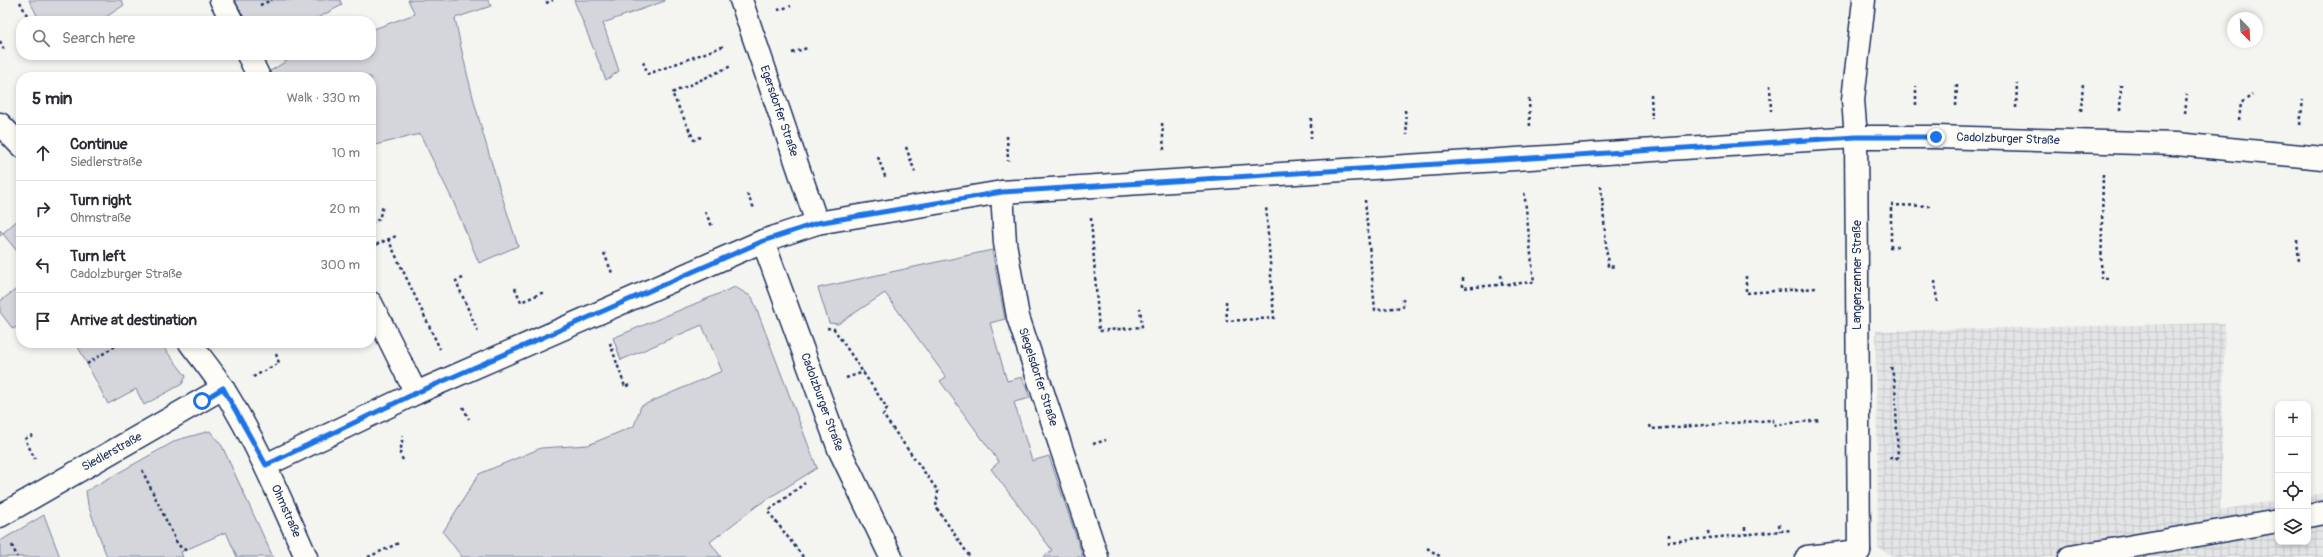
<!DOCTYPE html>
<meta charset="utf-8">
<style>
body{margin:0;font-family:Pangolin,sans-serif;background:#f2f2f3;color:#2b2b33}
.controls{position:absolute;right:12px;bottom:12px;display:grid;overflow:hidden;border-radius:8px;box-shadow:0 2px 6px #0003}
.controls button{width:36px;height:36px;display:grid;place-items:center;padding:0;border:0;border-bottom:1px solid #e1e1e2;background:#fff;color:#2b2b33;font:20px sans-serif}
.compass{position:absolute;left:2227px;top:12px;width:36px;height:36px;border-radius:50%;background:#fff;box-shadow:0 2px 6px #0003;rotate:156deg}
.stop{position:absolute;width:12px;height:12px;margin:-9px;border:3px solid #1a73e8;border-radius:50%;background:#fff}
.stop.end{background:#1a73e8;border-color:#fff;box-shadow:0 1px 4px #0008}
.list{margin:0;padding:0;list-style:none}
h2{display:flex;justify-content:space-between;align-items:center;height:52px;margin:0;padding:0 16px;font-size:17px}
h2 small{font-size:13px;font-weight:400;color:#7c7c81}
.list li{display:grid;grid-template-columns:26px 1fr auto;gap:12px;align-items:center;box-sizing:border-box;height:56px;padding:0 16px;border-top:1px solid #e1e1e2}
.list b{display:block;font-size:15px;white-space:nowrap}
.list p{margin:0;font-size:13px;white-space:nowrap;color:#7c7c81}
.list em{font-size:13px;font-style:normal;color:#7c7c81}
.icon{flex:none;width:22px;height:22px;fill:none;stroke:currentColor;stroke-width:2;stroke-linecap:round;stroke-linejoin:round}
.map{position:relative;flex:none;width:2323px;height:557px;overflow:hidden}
.search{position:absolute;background:#fff;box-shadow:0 2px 6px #0003;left:16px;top:16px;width:360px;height:44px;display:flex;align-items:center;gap:10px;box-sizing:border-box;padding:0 14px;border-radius:16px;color:#7c7c81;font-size:15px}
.panel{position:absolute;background:#fff;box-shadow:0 2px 6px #0003;left:16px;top:72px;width:360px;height:276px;border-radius:16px}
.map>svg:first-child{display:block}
</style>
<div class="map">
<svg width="2323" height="557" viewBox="0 0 2323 557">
<defs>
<pattern id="industrial-grid" width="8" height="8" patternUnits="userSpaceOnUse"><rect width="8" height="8" fill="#e4e5e6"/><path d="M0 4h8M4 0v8" fill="none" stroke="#c3c5c8"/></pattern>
</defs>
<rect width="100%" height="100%" fill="#f4f4f1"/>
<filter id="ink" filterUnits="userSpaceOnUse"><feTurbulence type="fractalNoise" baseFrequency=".025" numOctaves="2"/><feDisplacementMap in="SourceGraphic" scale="8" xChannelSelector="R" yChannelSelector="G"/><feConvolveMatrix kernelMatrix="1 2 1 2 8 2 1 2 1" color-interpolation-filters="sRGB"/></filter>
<g filter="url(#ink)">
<polygon fill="url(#industrial-grid)" points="2225,323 2220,510 2278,500 2278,542 2308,542 2308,496 2323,493 2323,557 1895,557 1878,548 1876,331"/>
<g fill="#d4d6db" stroke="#78829c">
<polygon points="29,0 121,0 124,5 100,21 40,21"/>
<polygon points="235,0 340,0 342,5 312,21 245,21"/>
<path d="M408,0H488L491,6L455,18C470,97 493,169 518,246L479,263L453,201L420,134L371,146V77H272L270,71L297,55H371V30L415,14Z"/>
<polygon points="574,0 665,0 665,1 603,23 619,71 606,80"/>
<polygon points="21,217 21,256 3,234 0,236 0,230 3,233"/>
<polygon points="992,250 1005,319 990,323 1007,381 1022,377 1030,398 1014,402 1032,461 1049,456 1083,557 1043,557 1052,550 991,469 999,462 940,381 946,377 885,293 838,324 829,323 818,288"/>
<polygon points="21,286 21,324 13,329 0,312 0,301"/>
<polygon points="735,287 752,297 817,468 758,505 710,542 721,557 462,557 443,532 479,474 541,448 588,445 634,426 641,406 722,371 702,325 621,360 613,338"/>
<polygon points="76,343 160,343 186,376 182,384 144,405 136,389 108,404"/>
<polygon points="210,431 222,446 273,557 237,557 226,532 181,552 183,557 107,557 88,505 86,491 177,440"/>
<polygon points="44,515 60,557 0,557 0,541"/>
</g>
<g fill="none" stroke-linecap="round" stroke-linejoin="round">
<g stroke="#1b2f5e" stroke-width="25">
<g id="minor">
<polyline points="221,0 232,21"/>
<polyline points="741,0 817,223"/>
<polyline points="248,55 259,77"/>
<polyline points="0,124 21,146"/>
<polyline points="1002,192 1005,243 1018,317 1097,557"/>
<polyline points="763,241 839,449 891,557"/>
<polyline points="371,303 416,393"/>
<path d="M190,343C201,358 214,373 224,390C257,443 281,500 306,557"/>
<polyline points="266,465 416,393 763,241 817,223 1002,192 1856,137 1936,137 2176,144 2323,158"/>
<polyline points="0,516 223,388"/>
<polyline points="2308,516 2323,513"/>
<polyline points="1859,551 1856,137 1853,100 1864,0"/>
<polyline points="1807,557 1859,551"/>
<polyline points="2070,557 2278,521"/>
</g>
</g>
<g stroke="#1b2f5e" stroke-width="2.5" stroke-dasharray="3 3" stroke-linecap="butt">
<polyline points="20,2 30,21"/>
<polyline points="546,3 553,0"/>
<polyline points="260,5 272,0"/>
<polyline points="778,10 791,6"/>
<polyline points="367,20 367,21"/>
<polyline points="0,41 4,50"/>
<polyline points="792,53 807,48"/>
<polyline points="643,62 648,74 724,46"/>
<polyline points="1770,85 1771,111"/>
<polyline points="1651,94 1652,119"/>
<polyline points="1529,99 1530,127"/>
<polyline points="1916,105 1916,86"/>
<polyline points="1956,106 1957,85"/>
<polyline points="2016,108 2017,83"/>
<polyline points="1405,110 1407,135"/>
<polyline points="2081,111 2083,83"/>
<polyline points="2120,111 2121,85"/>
<polyline points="2185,113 2187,94"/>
<polyline points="1311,118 1311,142"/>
<polyline points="2239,120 2241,103 2252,95"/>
<polyline points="1162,123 1164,150"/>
<polyline points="2300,125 2303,100"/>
<polyline points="1007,136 1008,161"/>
<polyline points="701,137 694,140 672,93 731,66"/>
<polyline points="906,147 916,175"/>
<polyline points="878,157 886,179"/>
<polyline points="2103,174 2101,278 2108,278"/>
<polyline points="1601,186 1608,267 1616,266"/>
<polyline points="747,194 755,210"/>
<polyline points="1365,200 1375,310 1403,307 1403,299"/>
<polyline points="705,212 713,228"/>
<polyline points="1091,218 1099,331 1142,327 1140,308"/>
<polyline points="371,223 379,219 383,206"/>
<polyline points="388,239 440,349"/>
<polyline points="2297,240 2299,262"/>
<polyline points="371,247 396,236"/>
<polyline points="1889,247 1899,247"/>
<polyline points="1891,247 1891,205 1930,206"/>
<polyline points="604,253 612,273"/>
<polyline points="1501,275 1502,284"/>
<polyline points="1746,276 1746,293 1817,288"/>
<polyline points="463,278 456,281 478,332"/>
<polyline points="1463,278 1463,288 1534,282 1524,190"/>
<polyline points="1935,281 1937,303"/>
<polyline points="515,288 521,302 544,292"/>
<polyline points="1226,301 1227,321 1274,318 1266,206"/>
<polyline points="827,328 834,329 887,408 883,415 938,491 936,507 970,557"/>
<polyline points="610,343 625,387 632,384"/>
<polyline points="87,364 120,343"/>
<polyline points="1891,367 1895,382 1898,458"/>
<polyline points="253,377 279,363 276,354"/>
<polyline points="846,378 864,372"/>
<polyline points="463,407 469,419"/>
<polyline points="1650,425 1651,429 1773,420 1773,425 1820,420"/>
<polyline points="33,435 25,439 35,459"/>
<polyline points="1093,444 1106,440"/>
<polyline points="1889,458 1901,458"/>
<polyline points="403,460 400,454 403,435"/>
<polyline points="142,470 178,545 187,551"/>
<polyline points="1779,524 1780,531"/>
<polyline points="1745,527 1745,534"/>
<polyline points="1708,531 1709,537"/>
<polyline points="1669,534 1669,542 1791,530"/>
<polyline points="12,545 17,557"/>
<polyline points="1427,548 1441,557"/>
<polyline points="368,557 399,543"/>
<polyline points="803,557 768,511 805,483"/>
</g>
<use href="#minor" stroke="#fdfcf7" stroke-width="22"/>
</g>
</g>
<g fill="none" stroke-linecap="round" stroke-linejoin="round" filter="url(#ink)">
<polyline stroke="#1a73e8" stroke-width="5" points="202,401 223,388 266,465 416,393 763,241 817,223 1002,192 1856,137 1936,137"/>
</g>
<g text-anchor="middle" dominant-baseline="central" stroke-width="3" stroke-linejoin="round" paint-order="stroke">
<g font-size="12" fill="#1b2f5e" stroke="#fdfcf7">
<text transform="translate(779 111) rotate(71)">Egersdorfer Straße</text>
<text transform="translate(2008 139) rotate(2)">Cadolzburger Straße</text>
<text transform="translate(1857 275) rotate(-90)">Langenzenner Straße</text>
<text transform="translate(1038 377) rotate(72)">Siegelsdorfer Straße</text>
<text transform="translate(822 402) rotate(70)">Cadolzburger Straße</text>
<text transform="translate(112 452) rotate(-29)">Siedlerstraße</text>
<text transform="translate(286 511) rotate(66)">Ohmstraße</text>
</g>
</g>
</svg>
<div class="controls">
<button>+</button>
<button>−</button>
<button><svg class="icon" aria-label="locate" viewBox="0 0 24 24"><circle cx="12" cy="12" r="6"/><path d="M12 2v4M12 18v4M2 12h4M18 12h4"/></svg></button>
<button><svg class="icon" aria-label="layers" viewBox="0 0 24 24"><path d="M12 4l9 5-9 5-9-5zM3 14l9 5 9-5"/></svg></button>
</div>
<svg class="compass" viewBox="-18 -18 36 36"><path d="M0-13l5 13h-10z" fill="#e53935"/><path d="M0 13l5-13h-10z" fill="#7c7c81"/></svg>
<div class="stop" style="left:202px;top:401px"></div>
<div class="stop end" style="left:1936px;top:137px"></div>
<div class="search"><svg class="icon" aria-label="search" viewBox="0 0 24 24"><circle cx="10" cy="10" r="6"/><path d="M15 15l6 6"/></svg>Search here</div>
<section class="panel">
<h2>5 min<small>Walk · 330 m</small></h2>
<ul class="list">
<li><svg class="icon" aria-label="ahead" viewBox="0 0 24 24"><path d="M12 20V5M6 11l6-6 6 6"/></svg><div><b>Continue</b><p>Siedlerstraße</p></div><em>10 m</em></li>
<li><svg class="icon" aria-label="right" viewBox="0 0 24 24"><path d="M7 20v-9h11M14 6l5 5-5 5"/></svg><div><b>Turn right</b><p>Ohmstraße</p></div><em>20 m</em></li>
<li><svg class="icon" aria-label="left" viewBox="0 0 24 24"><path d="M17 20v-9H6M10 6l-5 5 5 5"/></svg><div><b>Turn left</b><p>Cadolzburger Straße</p></div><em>300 m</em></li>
<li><svg class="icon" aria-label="arrive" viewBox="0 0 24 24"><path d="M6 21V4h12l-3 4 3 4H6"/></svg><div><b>Arrive at destination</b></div></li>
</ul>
</section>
</div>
